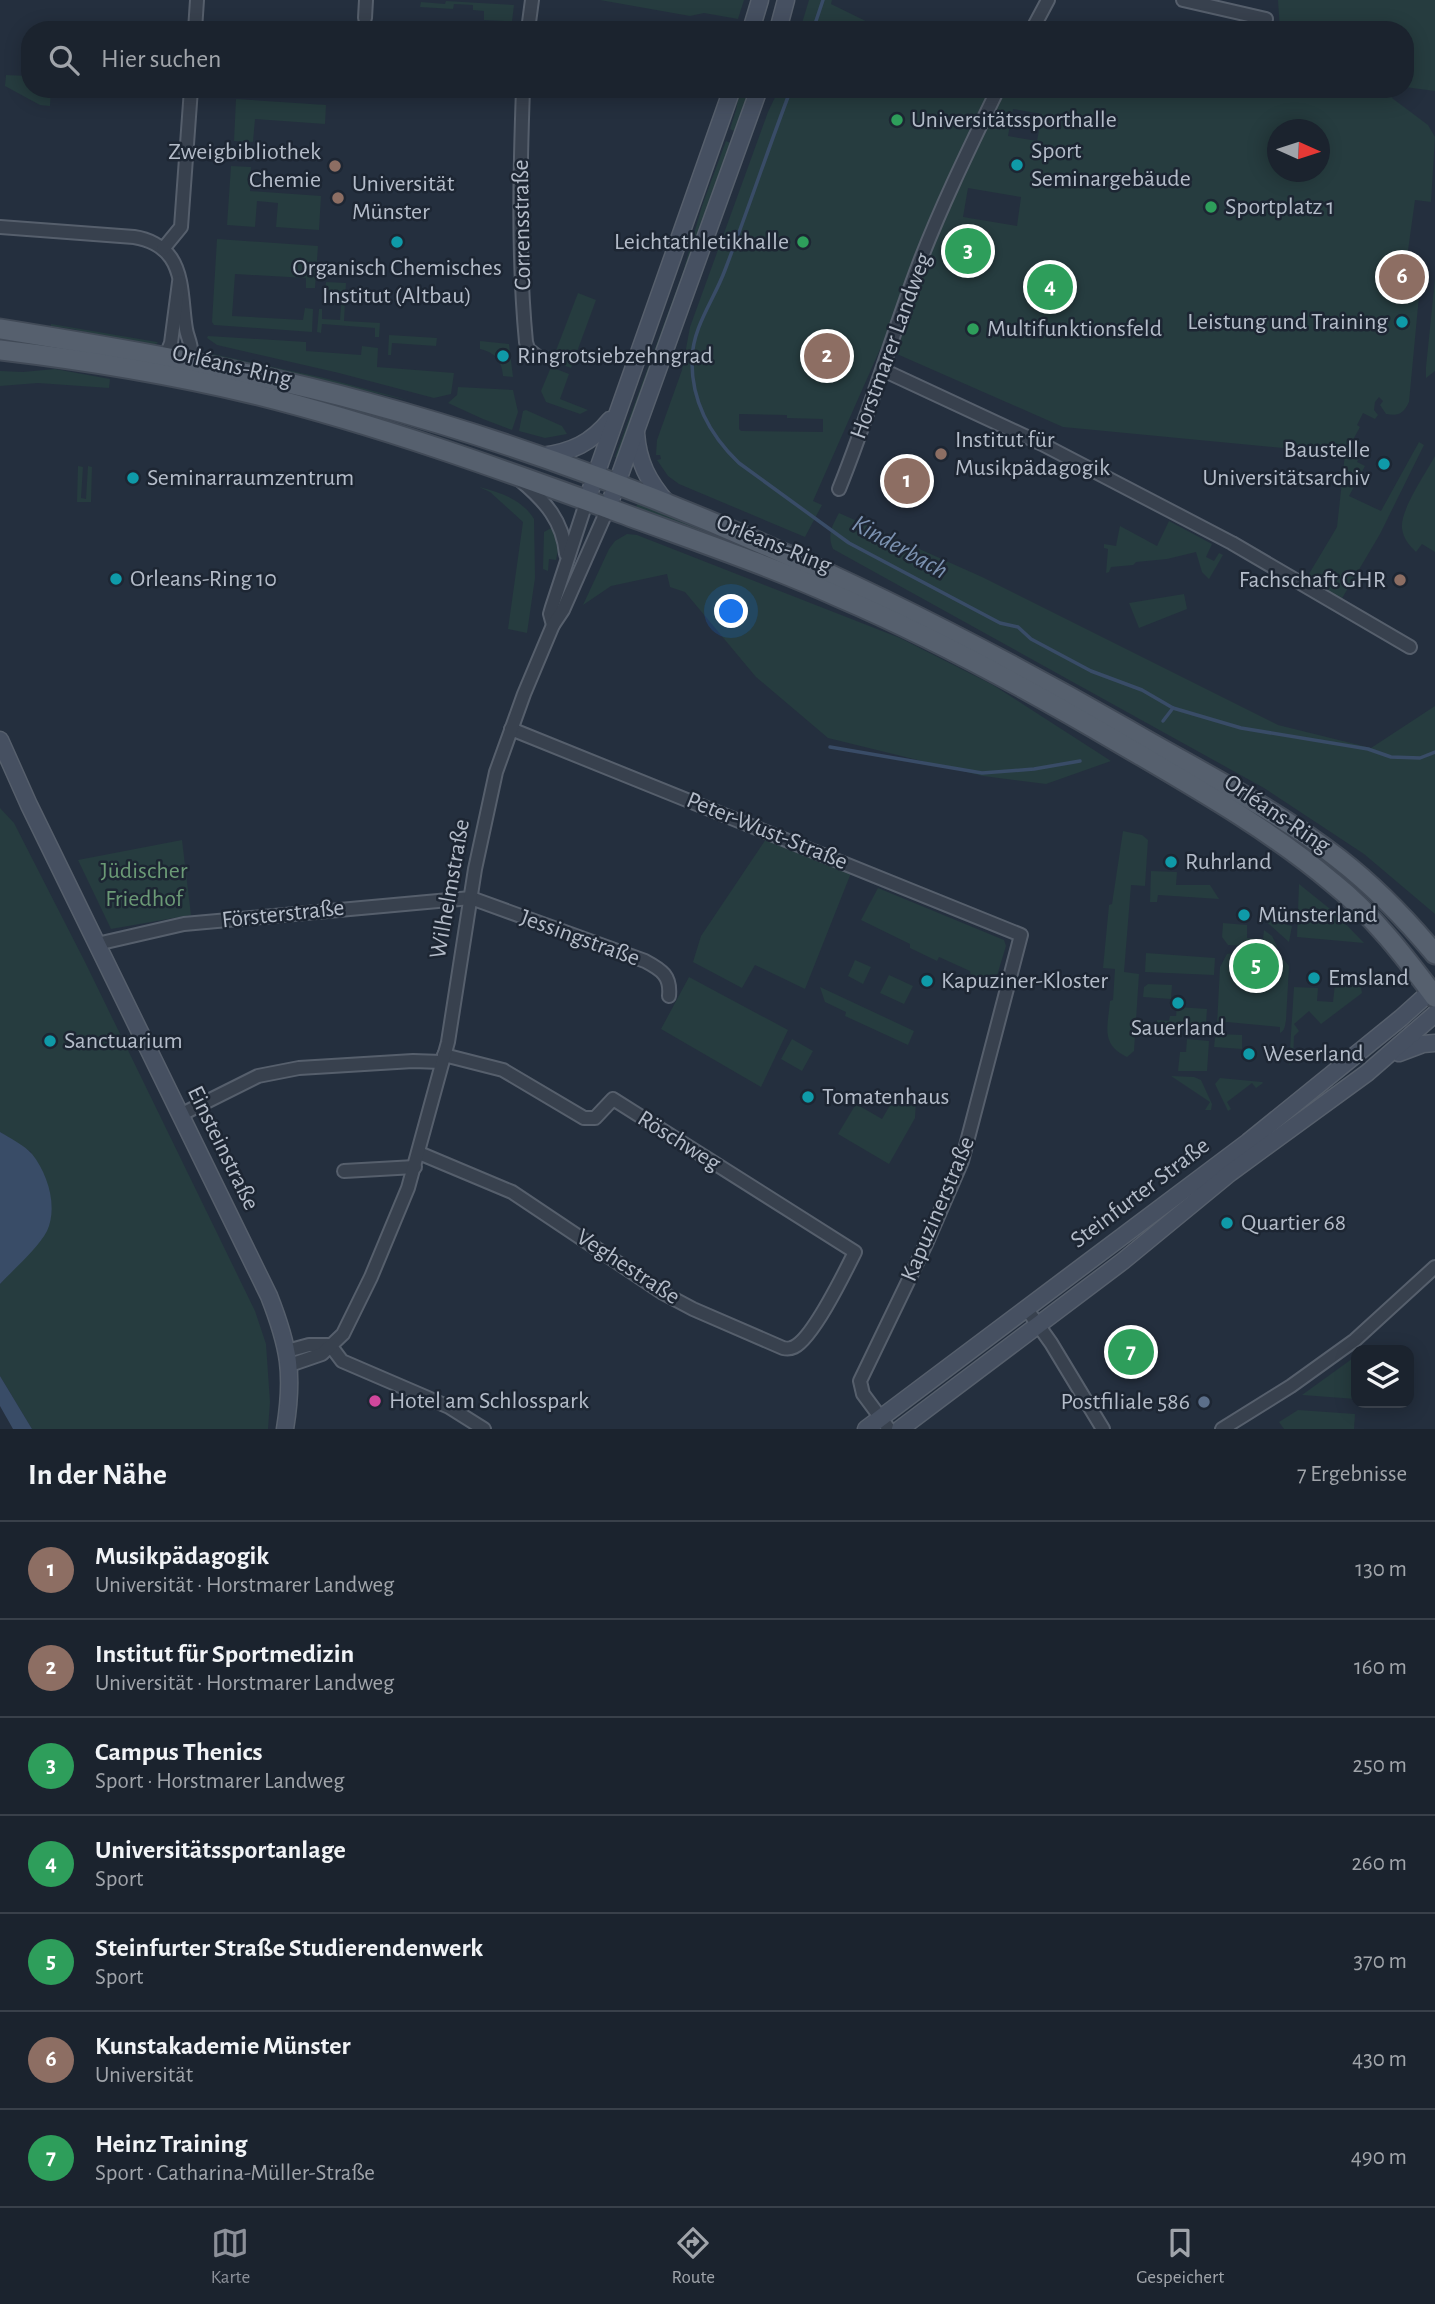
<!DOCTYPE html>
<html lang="de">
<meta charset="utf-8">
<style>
body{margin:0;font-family:"Alegreya Sans",sans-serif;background:#242b36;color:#f1f3f6}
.controls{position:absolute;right:21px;bottom:21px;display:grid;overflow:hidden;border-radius:14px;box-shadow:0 4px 18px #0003}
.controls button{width:63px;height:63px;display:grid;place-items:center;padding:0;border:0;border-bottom:2px solid #39404a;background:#1b232e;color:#f1f3f6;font:35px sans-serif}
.compass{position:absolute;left:1267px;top:119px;width:63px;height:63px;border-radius:50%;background:#1b232e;box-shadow:0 4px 18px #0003;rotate:93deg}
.you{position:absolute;left:732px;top:612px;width:24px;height:24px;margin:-18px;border:5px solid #fff;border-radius:50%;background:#1a73e8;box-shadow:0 0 0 10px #1a73e833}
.badge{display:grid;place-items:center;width:46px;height:46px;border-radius:50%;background:#8c9099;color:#fff;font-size:23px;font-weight:700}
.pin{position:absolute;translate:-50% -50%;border:4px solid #fff;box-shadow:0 2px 7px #0006}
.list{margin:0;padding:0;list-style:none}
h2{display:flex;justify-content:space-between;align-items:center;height:91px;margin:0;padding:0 28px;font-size:30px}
h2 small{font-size:23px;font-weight:400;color:#a0a4aa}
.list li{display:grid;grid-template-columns:46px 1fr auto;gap:21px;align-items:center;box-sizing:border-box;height:98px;padding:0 28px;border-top:2px solid #39404a}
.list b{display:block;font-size:26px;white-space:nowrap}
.list p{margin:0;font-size:23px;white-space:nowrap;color:#a0a4aa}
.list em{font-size:23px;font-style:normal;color:#a0a4aa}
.icon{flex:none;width:38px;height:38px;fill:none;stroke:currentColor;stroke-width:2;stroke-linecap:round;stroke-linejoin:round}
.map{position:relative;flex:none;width:1435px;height:1429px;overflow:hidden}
.search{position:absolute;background:#1b232e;box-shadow:0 4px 18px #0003;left:21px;right:21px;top:21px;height:77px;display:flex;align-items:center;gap:18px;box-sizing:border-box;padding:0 24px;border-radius:28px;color:#a0a4aa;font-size:26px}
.sheet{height:777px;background:#1b232e}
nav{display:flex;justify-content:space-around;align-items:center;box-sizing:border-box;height:98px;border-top:2px solid #39404a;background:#1b232e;font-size:19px;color:#a0a4aa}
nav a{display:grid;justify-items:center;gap:4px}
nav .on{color:#8c9099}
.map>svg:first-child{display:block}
</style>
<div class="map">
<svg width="1435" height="1429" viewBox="0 0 1435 1429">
<rect width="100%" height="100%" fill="#242f3e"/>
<g fill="#263c3f" fill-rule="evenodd">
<polygon points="600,0 744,0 738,19 704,13 690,16"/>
<polygon points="809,0 832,0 831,4 884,30 800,30"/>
<polygon points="1278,0 1435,0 1435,91 1405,87 1405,30 1280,30"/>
<polygon points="446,1 514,5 511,30 504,30 504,21 484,20 484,11 473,10 473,5 454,4 453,9 420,7 421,2 445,4"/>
<polygon points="6,75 30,76 30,89 51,89 50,106 40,105 5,86"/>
<polygon points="740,89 752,89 738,133 730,129 736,110"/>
<path d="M779,89H1007L1014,92L1015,89H1393L1392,98L1428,125L1435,137L1431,202L1415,200L1406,265L1398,264L1395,288L1418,292L1419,296L1409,402C1403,414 1399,416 1386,414L1380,405L1383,401L1379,397L1375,402L1374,410L1378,415L1375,419L1363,413L1357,425L1360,427L1348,449L1360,456L1357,462L1365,466L1349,496L1381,511L1419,442L1424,445L1380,534L1341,600L1306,579L1337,527L1345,454L1063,427L881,347L813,501L822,505L805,537L679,484L668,476L657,460L661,459L660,455H656L657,440L682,370L690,327L768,112ZM1013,109L1042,114L1037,141L1008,136ZM1278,130H1320V172H1278ZM968,188L1021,197L1017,226L963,217ZM739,414L787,415V418L823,419V432L741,431L739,429Z"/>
<polygon points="236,99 326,105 325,124 255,119 253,142 234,141"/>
<polygon points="726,141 734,145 618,458 615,457 683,272 702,206"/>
<polygon points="231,166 251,167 250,191 321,196 319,230 276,227 278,203 257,201 255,227 227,225"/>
<polygon points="217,239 318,246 315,288 306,288 306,278 235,274 232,316 303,320 305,308 313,309 312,332 214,325 212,322"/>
<polygon points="1435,279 1435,371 1426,378 1426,367"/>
<polygon points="326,282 346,283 344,321 380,323 379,337 375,337 375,328 322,324 321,333 317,332 319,309 322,309 322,319 340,320 342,294 325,293"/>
<polygon points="578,293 596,300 571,368 552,361"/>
<path d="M51,324L157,342L158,343C138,353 109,338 89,333C76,329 63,328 51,326Z"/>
<polygon points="389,335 437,338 436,346 392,343 391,355 388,355"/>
<polygon points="208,336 306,342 306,351 361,355 362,346 378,348 377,367 454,373 451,394 434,398 339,373 217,345 207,338"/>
<path d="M480,341L509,344L513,377L503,376C502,361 495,352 480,349Z"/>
<polygon points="208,353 324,378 411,401 220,358"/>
<polygon points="551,367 569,374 560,399 588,410 580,414 546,402 541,391"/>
<polygon points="55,369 110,379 109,388 38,383 0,386 0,371 23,372"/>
<polygon points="458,387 513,390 518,412 512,430 483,419 448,403 457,395"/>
<polygon points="526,410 562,426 567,434 545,438 519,431 523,411"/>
<path d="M1435,456V552L1422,544L1416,552C1409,545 1403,538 1402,528C1400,510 1426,473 1435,456Z"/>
<polygon points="78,466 83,467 81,498 86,499 88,466 92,467 91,502 77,502"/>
<path d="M479,487C500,492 523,500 534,519L535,578L527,633L508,629L523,522L490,492Z"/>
<polygon points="637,504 699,527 719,531 842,585 635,512"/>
<path d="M839,513L982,577L1278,725L1371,748L1435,706V914L1364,854L1264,788L833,549C827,535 832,526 839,513Z"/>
<polygon points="1169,521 1212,544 1206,557 1214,561 1219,553 1223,555 1209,579 1202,572 1196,552 1167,559 1136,562 1133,565 1111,567 1109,572 1106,573 1108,549 1104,548 1104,544 1116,546 1120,526 1157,546"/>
<polygon points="553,527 559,546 556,560 549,559 548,571 543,569 544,532"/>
<polygon points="627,534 637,535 900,638 993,685 1111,761 1046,784 983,776 828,738 756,677 685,592 670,587 667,574 611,586 583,605 609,549 615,541"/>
<polygon points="1184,594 1187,609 1139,628 1129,603"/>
<polygon points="0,808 14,823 86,964 255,1311 266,1344 270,1402 268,1429 32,1429 0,1376 0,1284 46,1232 31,1152 0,1132"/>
<path d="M1123,831L1142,835L1148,840L1145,886L1131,885L1124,972L1139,974L1134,1051L1127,1057C1100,1044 1108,1026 1110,1001L1113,1000L1115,969L1103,968L1109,905L1112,904Z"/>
<polygon points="766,839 851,873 805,989 755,965 742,988 693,962 701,936"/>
<polygon points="182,840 191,915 111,929 78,860"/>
<polygon points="1151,871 1177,872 1176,885 1210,885 1219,899 1158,895 1157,902 1150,902"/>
<polygon points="1299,884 1335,913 1364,943 1297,937"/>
<polygon points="878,888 1004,940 1006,946 995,982 973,990 970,971 939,957 937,961 910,948 910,944 861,920"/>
<polygon points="1261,912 1288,913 1287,925 1292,926 1289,942 1261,917"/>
<polygon points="1223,923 1247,925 1247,938 1263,939 1264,930 1272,936 1278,948 1228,945 1222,937"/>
<path d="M1235,952L1281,956L1289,966L1286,1020C1285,1025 1285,1031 1280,1033V1027L1227,1022L1217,1025L1220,967L1227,954Z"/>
<polygon points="1146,953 1215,958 1214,975 1145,972"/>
<polygon points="855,960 871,967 863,984 848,976"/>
<polygon points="889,975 913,986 904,1004 880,993"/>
<polygon points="1332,975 1359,976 1362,993 1321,1024 1309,1011 1294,1024 1299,1031 1294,1036 1293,1062 1289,1065 1294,987 1318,988 1317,1001 1333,1002 1335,984 1331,980"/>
<polygon points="689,977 788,1030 761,1087 661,1029"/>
<polygon points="1148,984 1172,985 1171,999 1143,997 1144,987"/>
<polygon points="820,987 914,1031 908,1045 845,1016 846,1012 825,1002"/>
<polygon points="1177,1007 1207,1009 1206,1024 1210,1025 1210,1031 1199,1030 1198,1037 1185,1036 1185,1028 1177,1027 1176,1035 1161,1034 1161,1029 1156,1029 1157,1020 1169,1021 1170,1016 1176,1016"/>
<polygon points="1218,1034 1242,1035 1242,1049 1214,1047 1215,1038"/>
<polygon points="792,1039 813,1051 802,1071 781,1059"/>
<polygon points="1187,1039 1209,1041 1207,1071 1178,1071 1180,1052 1186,1052"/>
<polygon points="1171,1076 1194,1077 1201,1080 1212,1104 1211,1110 1205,1110 1210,1102"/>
<polygon points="1220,1078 1262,1082 1263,1083 1256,1088 1252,1083 1227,1102 1231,1109 1228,1111 1215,1084"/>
<polygon points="896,1095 916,1101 915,1118 889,1164 838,1134 856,1104 882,1119"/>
<polygon points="1356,1356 1356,1399 1302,1395"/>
<polygon points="1298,1410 1355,1414 1354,1429 1284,1429 1279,1422"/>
</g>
<g fill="#394c67">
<path d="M0,1132C10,1138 24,1145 32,1154C48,1174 58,1207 47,1231C38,1248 14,1269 0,1284Z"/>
<polygon points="0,1376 32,1429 13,1429 0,1406"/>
</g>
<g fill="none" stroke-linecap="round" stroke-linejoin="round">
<g stroke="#394c67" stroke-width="3.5">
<polyline points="813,30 823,0"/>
<path d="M791,89C768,149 748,210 725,270C714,300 693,326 692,359C691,401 710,435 739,463L849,543L1000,623L1018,627L1031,639L1091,671L1142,690L1173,708L1241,728L1368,749L1391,757L1420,758L1435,752"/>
<polyline points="1163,721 1173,708"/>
<polyline points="830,747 982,773 1034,769 1080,761"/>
</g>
<g stroke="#565f6c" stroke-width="16">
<g id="street">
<polyline points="1183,0 1266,19"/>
<polyline points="365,18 366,0"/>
<polyline points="195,30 197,0"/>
<polyline points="528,30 532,0"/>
<polyline points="1032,30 1048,0"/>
<path d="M523,89C520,173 518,258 526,342L528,349L538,357"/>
<path d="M0,227L134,237C148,239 163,246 171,258C184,277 182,307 186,329C187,336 191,343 191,350C191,356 189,361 186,365"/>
<polyline points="163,249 181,227 191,89"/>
<polyline points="168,363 165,358 171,343 179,282"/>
<polyline points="883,370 1042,444 1232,543 1410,647"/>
<path d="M520,480C545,501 563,521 566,554"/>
<path d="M839,489C869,415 891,338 919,264C942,204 970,147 998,89"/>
<polyline points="553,625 550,614 552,607 587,500"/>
<polyline points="511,729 1021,935 962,1161 926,1244 860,1381 863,1394 889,1429"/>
<path d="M97,944L184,924L471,898L645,961C662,970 671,976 669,996"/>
<polyline points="182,1114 258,1076 299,1068 413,1061 442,1062"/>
<path d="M419,1153L512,1192L663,1293L693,1309L783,1348C788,1349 790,1349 794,1347C813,1338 845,1272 855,1252L613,1099L595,1118H584L503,1070L444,1055"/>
<polyline points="344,1171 415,1167"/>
<polyline points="1026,1308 1051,1343 1103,1429"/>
<polyline points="330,1345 342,1361 449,1407 484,1429"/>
<polyline points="287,1351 309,1345 330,1345"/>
<polyline points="290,1365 322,1354 343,1334 371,1277 408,1188 448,1042 475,869 496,772 524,694 553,625 563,610 608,508"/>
<polyline points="1222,1429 1291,1386 1355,1340 1435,1267"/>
</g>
</g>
<g stroke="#565f6c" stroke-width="19">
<g id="secondary">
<polyline points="751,30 760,0"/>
<polyline points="778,30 786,0"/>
<path d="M636,433C638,462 648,481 667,503"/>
<path d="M542,456C572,452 591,443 610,420"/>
<polyline points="587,500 732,89"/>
<polyline points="608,508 759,89"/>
<path d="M0,740L29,805L269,1296C289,1347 294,1374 285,1429"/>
<polyline points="1399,1053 1423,1044 1435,1043"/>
<polyline points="866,1429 1248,1142 1401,1018 1431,991"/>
<polyline points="900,1429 1123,1261 1230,1173 1367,1073 1435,1014"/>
</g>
</g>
<g stroke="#414a57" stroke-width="23">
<g id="primary">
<path d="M0,329C123,349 247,370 368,403C635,475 888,592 1128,730C1198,771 1274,808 1339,859C1375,887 1406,919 1435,954"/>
<path d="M0,350C85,360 170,374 254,394C379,425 501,469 621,513C694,540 768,565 839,597C935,638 1028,689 1118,742C1191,785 1268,828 1333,883C1372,914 1405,957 1435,997"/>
</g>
</g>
<use href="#street" stroke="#38414e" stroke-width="12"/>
<use href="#secondary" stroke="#465061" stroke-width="16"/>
<use href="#primary" stroke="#56606e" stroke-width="19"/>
</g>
<g fill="#2e9e5b" stroke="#1d2633" stroke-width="2.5">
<circle cx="897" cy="120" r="7"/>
<circle cx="1211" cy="207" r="7"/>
<circle cx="803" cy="242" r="7"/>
<circle cx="973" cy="329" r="7"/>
</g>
<g fill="#0f9aa8" stroke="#1d2633" stroke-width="2.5">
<circle cx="1017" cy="165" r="7"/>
<circle cx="397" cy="242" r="7"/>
<circle cx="1402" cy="322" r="7"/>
<circle cx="503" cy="356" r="7"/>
<circle cx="1384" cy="464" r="7"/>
<circle cx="133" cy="478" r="7"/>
<circle cx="116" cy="579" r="7"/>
<circle cx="1171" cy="862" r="7"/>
<circle cx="1244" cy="915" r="7"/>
<circle cx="1314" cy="978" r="7"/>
<circle cx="927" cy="981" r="7"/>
<circle cx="1178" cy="1003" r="7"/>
<circle cx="50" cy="1041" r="7"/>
<circle cx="1249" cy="1054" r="7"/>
<circle cx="808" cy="1097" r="7"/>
<circle cx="1227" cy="1223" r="7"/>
</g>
<g fill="#8d6e63" stroke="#1d2633" stroke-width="2.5">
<circle cx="335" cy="166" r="7"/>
<circle cx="338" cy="198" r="7"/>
<circle cx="941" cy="454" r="7"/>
<circle cx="1400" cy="580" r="7"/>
</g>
<circle fill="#d1479c" stroke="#1d2633" stroke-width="2.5" cx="375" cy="1401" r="7"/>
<circle fill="#5c6f8a" stroke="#1d2633" stroke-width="2.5" cx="1204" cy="1402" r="7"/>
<g text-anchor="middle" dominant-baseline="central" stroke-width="5" stroke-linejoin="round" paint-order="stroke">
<g font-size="24" fill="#b4bcc9" stroke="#1d2633" text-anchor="start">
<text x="911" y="120">Universitätssporthalle</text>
<text x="1031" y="151">Sport<tspan x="1031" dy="28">Seminargebäude</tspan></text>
<text x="321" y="152" text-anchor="end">Zweigbibliothek<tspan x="321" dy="28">Chemie</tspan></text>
<text x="352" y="184">Universität<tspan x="352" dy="28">Münster</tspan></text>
<text x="1225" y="207">Sportplatz 1</text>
<text x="789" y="242" text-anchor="end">Leichtathletikhalle</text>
<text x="397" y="268" text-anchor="middle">Organisch Chemisches<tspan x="397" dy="28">Institut (Altbau)</tspan></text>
<text x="1388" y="322" text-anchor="end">Leistung und Training</text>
<text x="987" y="329">Multifunktionsfeld</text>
<text x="517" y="356">Ringrotsiebzehngrad</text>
<text x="955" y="440">Institut für<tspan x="955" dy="28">Musikpädagogik</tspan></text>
<text x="1370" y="450" text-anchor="end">Baustelle<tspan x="1370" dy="28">Universitätsarchiv</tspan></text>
<text x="147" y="478">Seminarraumzentrum</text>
<text x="130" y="579">Orleans-Ring 10</text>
<text x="1386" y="580" text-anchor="end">Fachschaft GHR</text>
<text x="1185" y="862">Ruhrland</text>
<text x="1258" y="915">Münsterland</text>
<text x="1328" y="978">Emsland</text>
<text x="941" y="981">Kapuziner-Kloster</text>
<text x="1178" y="1028" text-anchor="middle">Sauerland</text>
<text x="64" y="1041">Sanctuarium</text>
<text x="1263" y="1054">Weserland</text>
<text x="822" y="1097">Tomatenhaus</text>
<text x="1241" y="1223">Quartier 68</text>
<text x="389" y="1401">Hotel am Schlosspark</text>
<text x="1190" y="1402" text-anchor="end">Postfiliale 586</text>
</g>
<g font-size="24" fill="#b4bcc9" stroke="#1d2633">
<text transform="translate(522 225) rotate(-91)">Corrensstraße</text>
<text transform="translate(891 346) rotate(-70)">Horstmarer Landweg</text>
<text transform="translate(232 366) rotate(13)">Orléans-Ring</text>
<text transform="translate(774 544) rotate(22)">Orléans-Ring</text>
<text transform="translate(1277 814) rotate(34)">Orléans-Ring</text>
<text transform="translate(767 831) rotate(22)">Peter-Wust-Straße</text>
<text transform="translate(450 889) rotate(-80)">Wilhelmstraße</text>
<text transform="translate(283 914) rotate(-6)">Försterstraße</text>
<text transform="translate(580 938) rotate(20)">Jessingstraße</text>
<text transform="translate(679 1141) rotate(32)">Röschweg</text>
<text transform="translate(223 1148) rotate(64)">Einsteinstraße</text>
<text transform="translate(1140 1193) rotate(-37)">Steinfurter Straße</text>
<text transform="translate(938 1209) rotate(-67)">Kapuzinerstraße</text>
<text transform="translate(628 1267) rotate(33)">Veghestraße</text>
</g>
<g font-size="24" fill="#6b9a76" stroke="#1d2633">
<text x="144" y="871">Jüdischer<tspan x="144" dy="28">Friedhof</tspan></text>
</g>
<g font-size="26" font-style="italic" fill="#7c92b1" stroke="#1d2633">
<text transform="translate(900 547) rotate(29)">Kinderbach</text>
</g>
</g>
</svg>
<div class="controls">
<button><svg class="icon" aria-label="layers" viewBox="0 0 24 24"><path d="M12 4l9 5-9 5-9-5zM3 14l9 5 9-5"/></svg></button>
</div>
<svg class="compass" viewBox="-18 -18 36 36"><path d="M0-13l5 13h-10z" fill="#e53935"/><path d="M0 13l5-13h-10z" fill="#a0a4aa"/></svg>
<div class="you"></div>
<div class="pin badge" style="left:907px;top:481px;background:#8d6e63">1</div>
<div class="pin badge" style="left:827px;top:356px;background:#8d6e63">2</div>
<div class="pin badge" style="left:968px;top:251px;background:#2e9e5b">3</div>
<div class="pin badge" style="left:1050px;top:287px;background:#2e9e5b">4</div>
<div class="pin badge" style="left:1256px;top:966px;background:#2e9e5b">5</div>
<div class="pin badge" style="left:1402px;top:277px;background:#8d6e63">6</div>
<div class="pin badge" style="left:1131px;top:1352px;background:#2e9e5b">7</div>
<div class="search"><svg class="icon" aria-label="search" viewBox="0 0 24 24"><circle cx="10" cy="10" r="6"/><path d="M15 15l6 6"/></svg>Hier suchen</div>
</div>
<section class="sheet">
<h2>In der Nähe<small>7 Ergebnisse</small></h2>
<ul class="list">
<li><span class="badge" style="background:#8d6e63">1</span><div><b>Musikpädagogik</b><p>Universität · Horstmarer Landweg</p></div><em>130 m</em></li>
<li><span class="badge" style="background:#8d6e63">2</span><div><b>Institut für Sportmedizin</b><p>Universität · Horstmarer Landweg</p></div><em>160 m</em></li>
<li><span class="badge" style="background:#2e9e5b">3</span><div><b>Campus Thenics</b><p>Sport · Horstmarer Landweg</p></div><em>250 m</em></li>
<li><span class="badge" style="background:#2e9e5b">4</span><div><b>Universitätssportanlage</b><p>Sport</p></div><em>260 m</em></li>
<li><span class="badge" style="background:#2e9e5b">5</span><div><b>Steinfurter Straße Studierendenwerk</b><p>Sport</p></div><em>370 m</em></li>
<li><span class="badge" style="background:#8d6e63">6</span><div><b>Kunstakademie Münster</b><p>Universität</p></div><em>430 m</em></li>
<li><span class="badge" style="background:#2e9e5b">7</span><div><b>Heinz Training</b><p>Sport · Catharina-Müller-Straße</p></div><em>490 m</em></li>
</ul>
</section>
<nav>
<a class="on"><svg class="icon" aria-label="map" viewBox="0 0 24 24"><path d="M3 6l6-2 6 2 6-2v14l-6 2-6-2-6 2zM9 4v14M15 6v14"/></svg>Karte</a>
<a><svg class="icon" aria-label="directions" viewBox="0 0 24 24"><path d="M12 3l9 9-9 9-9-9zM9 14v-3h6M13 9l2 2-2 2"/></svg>Route</a>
<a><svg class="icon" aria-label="saved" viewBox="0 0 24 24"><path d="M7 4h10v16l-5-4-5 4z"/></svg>Gespeichert</a>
</nav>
